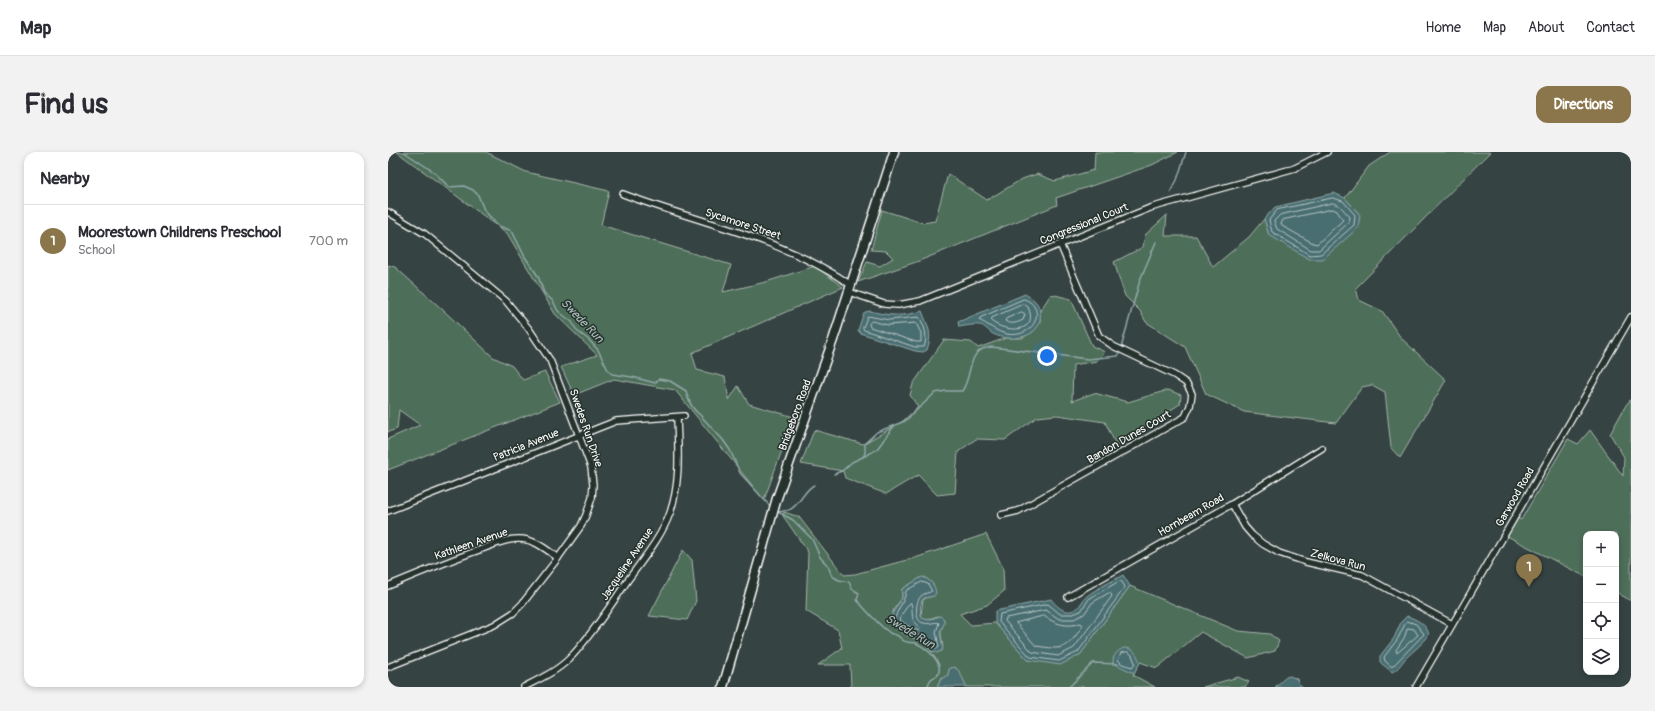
<!DOCTYPE html>
<meta charset="utf-8">
<style>
body{margin:0;font-family:Pangolin,sans-serif;background:#f2f2f3;color:#2b2b33}
.controls{position:absolute;right:12px;bottom:12px;display:grid;overflow:hidden;border-radius:8px;box-shadow:0 2px 6px #0003}
.controls button{width:36px;height:36px;display:grid;place-items:center;padding:0;border:0;border-bottom:1px solid #e1e1e2;background:#fff;color:#2b2b33;font:20px sans-serif}
.you{position:absolute;left:659px;top:204px;width:14px;height:14px;margin:-10px;border:3px solid #fff;border-radius:50%;background:#1a73e8;box-shadow:0 0 0 6px #1a73e833}
.badge{display:grid;place-items:center;width:26px;height:26px;border-radius:50%;background:#8a764a;color:#fff;font-size:13px;font-weight:700}
.pin{position:absolute;translate:-50% -33px;filter:drop-shadow(0 1px 2px #0008)}
.pin::after{content:'';position:absolute;top:21px;width:14px;height:12px;background:inherit;clip-path:polygon(0 0,100% 0,50% 100%)}
.list{margin:0;padding:0;list-style:none}
h2{display:flex;justify-content:space-between;align-items:center;height:52px;margin:0;padding:0 16px;font-size:17px}
h2 small{font-size:13px;font-weight:400;color:#7c7c81}
.list li{display:grid;grid-template-columns:26px 1fr auto;gap:12px;align-items:center;box-sizing:border-box;height:72px;padding:0 16px;border-top:1px solid #e1e1e2}
.list b{display:block;font-size:15px;white-space:nowrap}
.list p{margin:0;font-size:13px;white-space:nowrap;color:#7c7c81}
.list em{font-size:13px;font-style:normal;color:#7c7c81}
.icon{flex:none;width:22px;height:22px;fill:none;stroke:currentColor;stroke-width:2;stroke-linecap:round;stroke-linejoin:round}
.map{position:relative;flex:none;width:1243px;height:535px;overflow:hidden;border-radius:12px}
header{display:flex;align-items:center;gap:24px;box-sizing:border-box;height:56px;padding:0 20px;background:#fff;border-bottom:1px solid #e1e1e2}
header strong{font-size:19px}
nav{display:flex;gap:22px;margin-inline-start:auto;font-size:14px}
.intro{display:flex;align-items:center;justify-content:space-between;box-sizing:border-box;height:96px;padding:0 24px}
h1{margin:0;font-size:28px}
.button{padding:10px 18px;border-radius:12px;background:#8a764a;color:#fff;font-size:14px;font-weight:700}
main{display:flex;gap:24px;padding:0 24px}
aside{flex:1;background:#fff;border-radius:12px;box-shadow:0 2px 6px #0003}
.map>svg:first-child{display:block}
</style>
<header>
<strong>Map</strong>
<nav><a>Home</a><a>Map</a><a>About</a><a>Contact</a></nav>
</header>
<div class="intro"><h1>Find us</h1><a class="button">Directions</a></div>
<main>
<aside>
<h2>Nearby<small></small></h2>
<ul class="list">
<li><span class="badge">1</span><div><b>Moorestown Childrens Preschool</b><p>School</p></div><em>700 m</em></li>
</ul>
</aside>
<div class="map">
<svg width="1243" height="535" viewBox="0 0 1243 535">
<rect width="100%" height="100%" fill="#354342"/>
<filter id="ink" filterUnits="userSpaceOnUse"><feTurbulence type="fractalNoise" baseFrequency=".025" numOctaves="2"/><feDisplacementMap in="SourceGraphic" scale="8" xChannelSelector="R" yChannelSelector="G"/><feConvolveMatrix kernelMatrix="1 2 1 2 8 2 1 2 1" color-interpolation-filters="sRGB"/></filter>
<g filter="url(#ink)">
<g fill="#4d6e59" stroke="#a6b6ac" fill-rule="evenodd">
<polygon points="9,0 98,0 138,20 221,39 213,73 343,113 335,140 378,130 427,114 455,135 304,201 309,218 337,225 341,248 350,234 361,252 406,265 376,348 287,238 226,227 186,243 173,215 209,203 206,200 167,162 119,81"/>
<polygon points="707,0 790,0 764,13 668,46 669,53 531,109 470,130 479,110 492,114 505,106 498,99 483,98 494,58 535,71 547,69 560,22 599,48 634,27 649,22 667,29 706,18"/>
<polygon points="1002,0 1102,0 968,136 971,148 994,159 1013,186 1058,228 1012,306 1003,296 997,240 984,233 974,235 948,271 856,260 818,242 797,195 758,170 752,159 737,144 726,110 755,95 757,83 779,63 777,84 808,84 825,115 861,85 876,67 881,83 972,63 957,46 981,14"/>
<polygon points="0,113 7,115 55,158 105,205 124,214 135,228 157,220 172,250 0,318 0,287 32,273 11,258 9,277 0,280"/>
<polygon points="663,142 683,147 704,194 717,200 709,209 685,213 684,249 706,241 740,250 780,238 793,243 792,252 728,293 717,270 669,263 649,265 617,288 588,287 570,300 567,341 549,343 530,323 498,342 457,326 455,319 413,312 426,278 475,292 515,269 530,255 522,243 525,232 556,188 583,190 590,196 618,186 634,186 645,180 652,171 652,159"/>
<polygon points="1243,247 1243,449 1228,440 1228,382 1198,382 1198,425 1117,383 1128,365 1133,368 1180,287 1190,292 1202,278 1235,324 1236,305 1222,282 1238,253"/>
<path d="M396,360L411,365L456,423L467,422L530,405L598,382L615,416L616,439L599,453L572,462L583,473L607,471L640,508L692,503L742,434L850,479L882,482L891,489L887,499L860,506L813,480L769,516L752,510L745,523L767,535H579L567,515L562,516L560,523L553,527L549,535H463L462,513H430L454,496L450,478L418,459L420,400L395,364ZM537,425L545,432V444L538,446L535,448L533,463L537,468L550,464L556,467C556,472 553,476 553,481C553,487 556,492 554,499L544,500L535,490L520,484L504,473L503,466L506,457L514,446V437L531,427Z"/>
<polygon points="295,398 304,408 308,449 299,468 261,464"/>
<polygon points="850,525 861,530 857,535 815,535"/>
</g>
<g fill="#4a6e71" stroke="#92a8aa">
<polygon points="946,41 957,46 972,63 970,76 935,107 921,107 881,83 876,67 887,55"/>
<path d="M637,142C645,147 651,150 652,160C656,186 623,191 605,182C601,180 597,174 592,173C586,172 577,174 571,175L570,170Z"/>
<path d="M482,159C501,164 515,165 534,159C540,175 545,181 539,198L535,200L527,199L472,181L470,178L475,163L477,160Z"/>
<path d="M735,423L742,434L692,503L672,513L640,508L607,471V459L663,447C669,455 679,464 689,456C693,453 695,447 699,444C709,436 723,430 735,423Z"/>
<path d="M534,425C542,427 547,433 548,441L546,444C544,445 539,445 536,446C531,450 532,461 534,466L540,468L552,464L556,467V472L552,480L555,498L549,501L542,498L535,490L520,484L504,473V462L514,446V437Z"/>
<path d="M1019,464C1028,467 1039,472 1041,483C1035,492 1026,498 1018,506C1013,511 1011,517 1004,520L994,512L992,510V504L1006,486L1013,470Z"/>
<path d="M736,496C746,496 749,502 752,511L746,521L725,511C724,504 730,498 736,496Z"/>
<polygon points="566,515 571,519 579,535 549,535 553,527 560,523 561,517"/>
<polygon points="902,524 909,527 911,532 915,535 887,535 898,525"/>
</g>
<g fill="none" stroke-linecap="round" stroke-linejoin="round">
<g stroke="#b7c5c6" stroke-width="1">
<polygon points="945,46 955,49 967,63 966,73 933,102 922,103 884,80 881,68 889,58"/>
<polygon points="945,51 952,54 962,65 961,70 931,98 923,98 889,77 886,69 892,63"/>
<polygon points="945,57 949,59 955,68 929,92 925,91 894,74 893,72 895,68"/>
<path d="M636,147C660,155 647,187 619,182C608,180 600,172 591,168L592,166Z"/>
<path d="M636,152L640,155C652,182 617,181 603,169L604,166Z"/>
<path d="M634,160L637,162L635,168C629,171 623,173 617,169L618,167Z"/>
<path d="M480,164L501,168L531,165C537,175 540,184 536,195H527L476,178L475,176Z"/>
<polygon points="484,169 500,173 528,171 533,181 533,190 528,190 482,175 481,172"/>
<polygon points="732,429 734,430 737,435 690,500 671,509 642,505 611,470 612,462 660,452 672,462 685,462 693,459 701,447"/>
<path d="M534,430L540,432L544,439C541,441 536,441 533,444C527,450 526,470 536,471C542,473 546,469 551,471L548,480L551,495L549,497L545,495L537,486L517,478L507,470C507,458 517,451 518,439Z"/>
<polygon points="721,441 723,442 724,444 686,496 670,504 644,500 617,469 618,466 658,458 671,467 686,467 696,462 704,451"/>
<path d="M523,451C526,462 521,468 532,476L531,479L520,474L512,468L514,462L521,452Z"/>
<path d="M656,464C667,472 679,476 693,471L695,473C679,498 676,498 648,494L628,471Z"/>
<polygon points="1019,469 1028,472 1036,482 1004,515 997,509 996,505 1009,488"/>
<polygon points="1020,476 1026,477 1030,483 1009,501 1008,498 1016,486"/>
<polygon points="740,500 744,503 747,511 744,515 734,512 730,508 733,501"/>
</g>
<g stroke="#92a8aa" stroke-width="1.5">
<path d="M16,0L46,20L61,35L76,34L85,38L90,43L96,58L104,67L111,74L124,79L137,105L150,124L156,141L165,149L170,159L184,170L189,179L201,188L210,198L220,218L224,222L244,225L267,231L271,227L282,229L298,239C300,248 305,258 312,263L335,288L342,298L352,321L381,353"/>
<polyline points="782,41 789,28 798,0"/>
<polyline points="733,196 752,128 768,90"/>
<path d="M475,305L477,301V291L489,280L517,269L547,241L558,239H574C585,224 578,196 604,195L700,207L730,204L732,200"/>
<polyline points="446,322 454,319 464,310 479,303 489,297 506,274"/>
<path d="M390,360L405,368L424,387L432,405L440,414L444,424L451,428L461,430L464,437L471,441L469,448C479,459 489,472 502,481C507,484 503,480 508,483C511,484 513,487 516,489C519,491 524,490 528,491C538,496 558,511 549,524C542,526 542,529 539,535"/>
<path d="M390,360C394,359 400,359 403,357C413,351 416,338 426,333"/>
<polyline points="681,535 705,511 730,512"/>
</g>
<g stroke="#fff" stroke-width="8">
<g id="minor">
<path d="M235,42C311,71 395,86 463,133"/>
<polyline points="0,60 37,82 118,149 141,177 162,208 203,315 205,333 204,346 198,363 193,374 170,406 134,452 125,461 106,473 0,515"/>
<polyline points="461,140 496,152 510,153 532,149 762,56 907,16 939,0"/>
<polyline points="844,352 857,375 864,383 875,392 891,401 918,410 974,423 1064,472"/>
<polyline points="0,359 228,269 296,264"/>
<polyline points="613,363 630,359 797,265 802,254 804,242 798,231 786,223 725,194 711,184 672,92"/>
<path d="M0,434C31,421 62,408 94,397C105,393 118,387 129,387C145,386 158,397 170,406"/>
<polyline points="680,445 844,352 934,296"/>
<path d="M136,535C152,527 169,519 182,506C203,484 223,453 240,428C255,407 273,386 282,361C293,330 290,297 289,265"/>
<polyline points="1028,535 1243,165"/>
</g>
</g>
<g stroke="#fff" stroke-width="11">
<polyline id="secondary" points="335,535 389,346 446,185 506,0"/>
</g>
<use href="#minor" stroke="#26332d" stroke-width="5.5"/>
<use href="#secondary" stroke="#26332d" stroke-width="8"/>
</g>
</g>
<g text-anchor="middle" dominant-baseline="central" stroke-width="3" stroke-linejoin="round" paint-order="stroke">
<g font-size="11" fill="#fff" stroke="#26332d">
<text transform="translate(355 72) rotate(18)">Sycamore Street</text>
<text transform="translate(696 72) rotate(-22)">Congressional Court</text>
<text transform="translate(407 263) rotate(-70)">Bridgeboro Road</text>
<text transform="translate(198 276) rotate(71)">Swedes Run Drive</text>
<text transform="translate(741 285) rotate(-30)">Bandon Dunes Court</text>
<text transform="translate(138 293) rotate(-22)">Patricia Avenue</text>
<text transform="translate(1127 345) rotate(-60)">Garwood Road</text>
<text transform="translate(803 363) rotate(-30)">Hornbeam Road</text>
<text transform="translate(83 392) rotate(-19)">Kathleen Avenue</text>
<text transform="translate(950 408) rotate(15)">Zelkova Run</text>
<text transform="translate(239 412) rotate(-56)">Jacqueline Avenue</text>
</g>
<g font-size="12" font-style="italic" fill="#aebebf" stroke="#26332d">
<text transform="translate(194 169) rotate(46)">Swede Run</text>
<text transform="translate(522 480) rotate(31)">Swede Run</text>
</g>
</g>
</svg>
<div class="controls">
<button>+</button>
<button>−</button>
<button><svg class="icon" aria-label="locate" viewBox="0 0 24 24"><circle cx="12" cy="12" r="6"/><path d="M12 2v4M12 18v4M2 12h4M18 12h4"/></svg></button>
<button><svg class="icon" aria-label="layers" viewBox="0 0 24 24"><path d="M12 4l9 5-9 5-9-5zM3 14l9 5 9-5"/></svg></button>
</div>
<div class="you"></div>
<div class="pin badge" style="left:1141px;top:435px">1</div>
</div>
</main>
